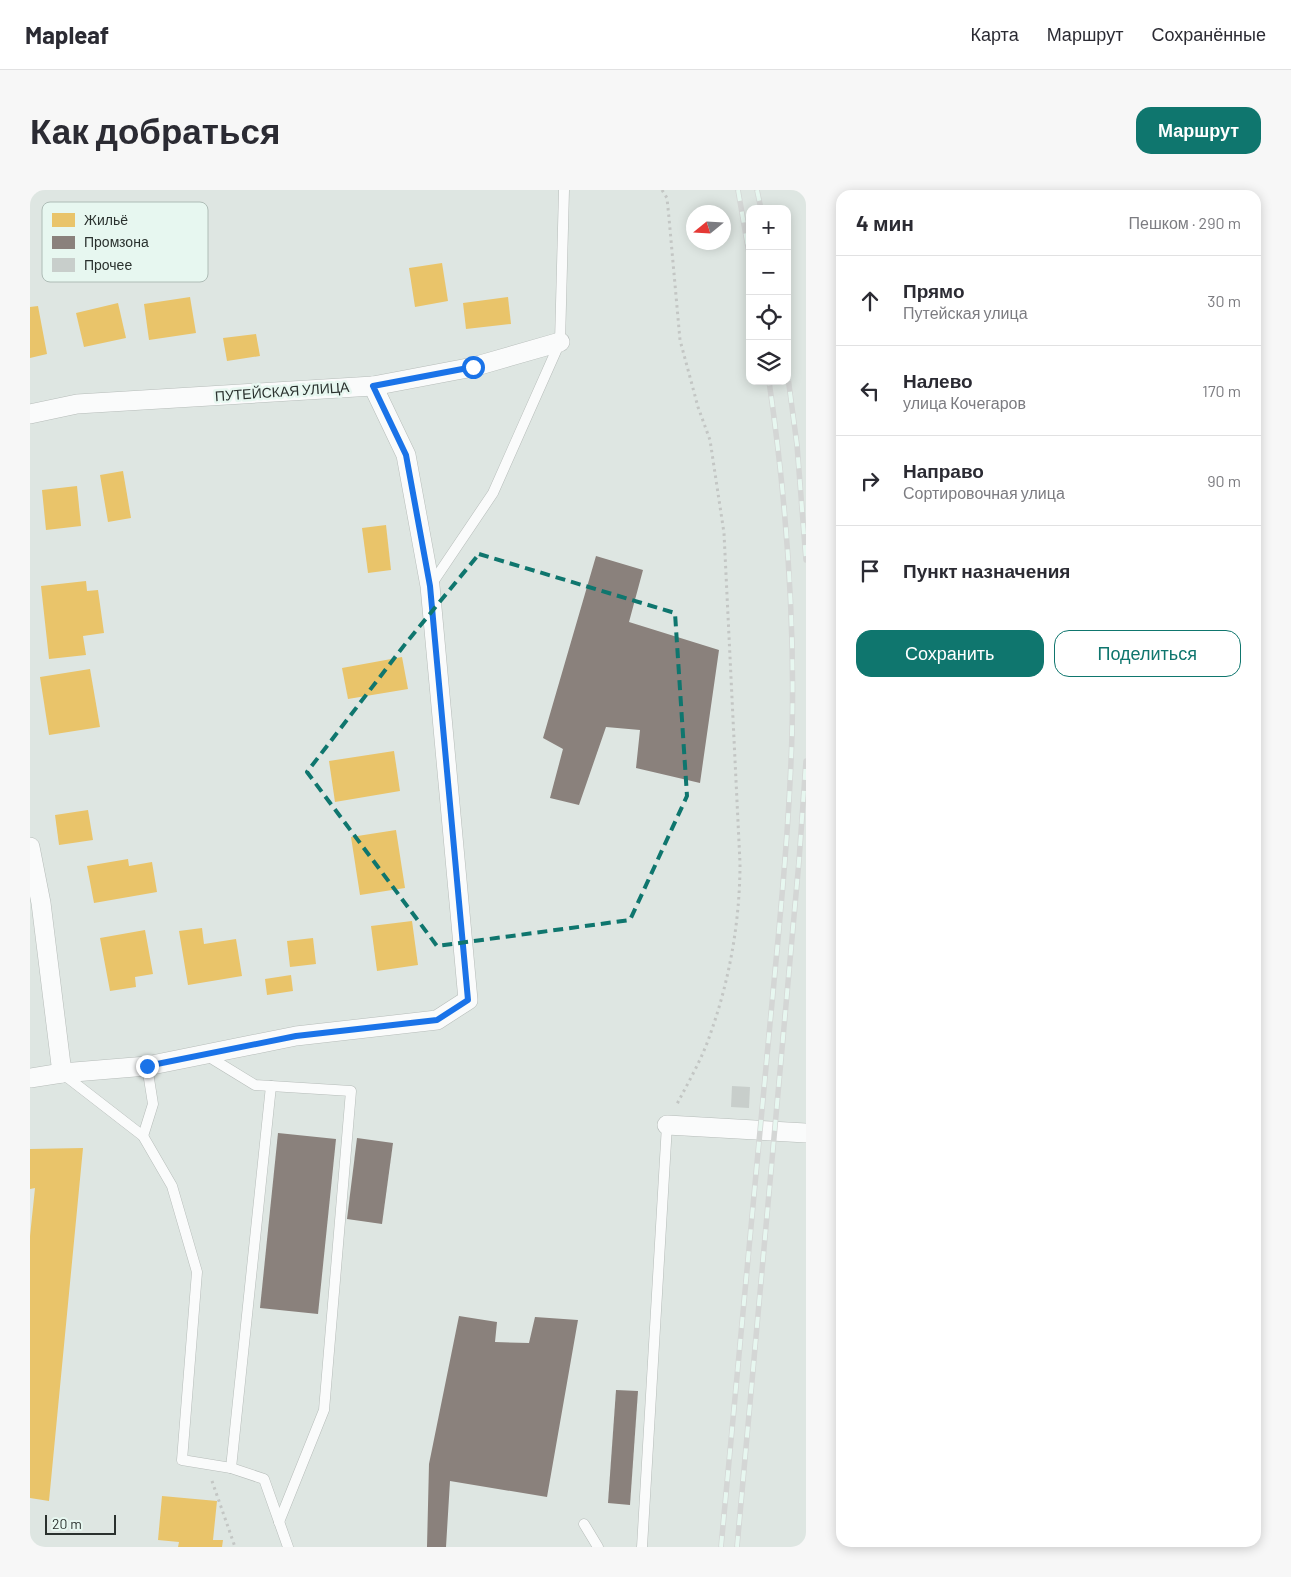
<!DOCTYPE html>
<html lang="ru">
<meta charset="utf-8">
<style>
body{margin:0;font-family:Barlow,sans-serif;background:#f7f7f7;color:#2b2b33}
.controls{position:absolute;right:15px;top:15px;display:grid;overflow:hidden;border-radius:10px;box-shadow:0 2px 12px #0003}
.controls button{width:45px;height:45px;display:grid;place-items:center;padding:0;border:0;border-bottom:1px solid #e1e1e2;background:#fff;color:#2b2b33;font:25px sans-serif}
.compass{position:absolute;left:656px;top:15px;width:45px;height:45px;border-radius:50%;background:#fff;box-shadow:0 2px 12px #0003;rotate:252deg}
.scale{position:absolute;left:15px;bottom:12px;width:71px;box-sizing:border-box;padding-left:5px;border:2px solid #2a312e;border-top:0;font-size:14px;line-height:18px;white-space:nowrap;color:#2a312e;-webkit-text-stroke:4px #e7f7f0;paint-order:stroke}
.stop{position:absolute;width:15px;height:15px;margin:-11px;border:4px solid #1a73e8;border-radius:50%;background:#fff}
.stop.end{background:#1a73e8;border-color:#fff;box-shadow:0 1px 5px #0008}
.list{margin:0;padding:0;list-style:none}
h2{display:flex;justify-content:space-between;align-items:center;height:65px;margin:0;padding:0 20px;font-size:21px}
h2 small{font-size:16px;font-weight:400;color:#7c7c81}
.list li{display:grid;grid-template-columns:32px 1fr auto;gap:15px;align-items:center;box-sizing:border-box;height:90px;padding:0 20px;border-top:1px solid #e1e1e2}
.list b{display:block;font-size:19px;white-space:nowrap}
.list p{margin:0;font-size:16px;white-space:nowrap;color:#7c7c81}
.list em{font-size:16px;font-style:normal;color:#7c7c81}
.actions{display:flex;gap:10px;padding:15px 20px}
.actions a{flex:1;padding:11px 0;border:1px solid #0f766e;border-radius:15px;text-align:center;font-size:18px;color:#0f766e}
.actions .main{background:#0f766e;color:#fff}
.icon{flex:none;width:28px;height:28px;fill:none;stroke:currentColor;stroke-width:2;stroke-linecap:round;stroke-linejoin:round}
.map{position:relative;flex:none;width:776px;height:1357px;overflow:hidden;border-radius:15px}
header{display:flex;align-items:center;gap:30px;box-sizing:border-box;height:70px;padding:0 25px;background:#fff;border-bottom:1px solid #e1e1e2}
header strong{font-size:24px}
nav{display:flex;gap:28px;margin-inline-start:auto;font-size:18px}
.intro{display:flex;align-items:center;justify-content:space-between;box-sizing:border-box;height:120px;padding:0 30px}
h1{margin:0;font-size:35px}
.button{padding:12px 22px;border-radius:15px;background:#0f766e;color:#fff;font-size:18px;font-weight:700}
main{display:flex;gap:30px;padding:0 30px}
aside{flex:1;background:#fff;border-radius:15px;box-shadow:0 2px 12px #0003}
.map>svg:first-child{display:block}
</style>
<header>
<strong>Mapleaf</strong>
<nav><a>Карта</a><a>Маршрут</a><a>Сохранённые</a></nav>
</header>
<div class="intro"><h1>Как добраться</h1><a class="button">Маршрут</a></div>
<main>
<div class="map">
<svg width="776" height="1357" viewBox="0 0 776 1357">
<rect width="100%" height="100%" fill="#dee6e2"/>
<g fill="#e9c46a">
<polygon points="412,73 418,111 385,117 379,78"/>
<polygon points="160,107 166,143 119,150 114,114"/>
<polygon points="478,107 481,134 436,139 433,113"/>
<polygon points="88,113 96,148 54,157 46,123"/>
<polygon points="8,116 17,164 0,168 0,117"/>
<polygon points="226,144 230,166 197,171 193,148"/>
<polygon points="93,281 101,328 78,332 70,285"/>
<polygon points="47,296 51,336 16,340 12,300"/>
<polygon points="356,335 361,380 338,383 332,338"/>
<polygon points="56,391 57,401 68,400 74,443 53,446 56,465 19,469 11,396"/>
<polygon points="372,467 378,499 318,509 312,478"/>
<polygon points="60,479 70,537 19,545 10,487"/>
<polygon points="364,561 370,601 305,612 299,571"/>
<polygon points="58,620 63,650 29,655 25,625"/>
<polygon points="366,640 375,698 330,705 321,647"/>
<polygon points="98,669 99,676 122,672 127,702 64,713 57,676"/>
<polygon points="382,731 388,775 347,781 341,736"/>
<polygon points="172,738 174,754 206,749 212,786 158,795 149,741"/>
<polygon points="115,740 123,784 105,787 106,797 80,801 70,748"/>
<polygon points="283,748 286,774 260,777 257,751"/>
<polygon points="261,785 263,801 237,805 235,789"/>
<polygon points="53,958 19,1311 0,1308 0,1046 5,998 0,999 0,959"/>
<polygon points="132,1306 187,1311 183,1350 193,1350 192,1357 148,1357 149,1352 128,1350"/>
</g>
<g fill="#8a817c">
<polygon points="566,366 613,380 599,432 689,460 670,593 606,578 610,540 576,537 549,615 520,608 533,559 513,548"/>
<polygon points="248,943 306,949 288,1124 230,1118"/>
<polygon points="327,948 363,953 352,1034 317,1029"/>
<polygon points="429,1126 467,1132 465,1152 499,1153 505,1127 548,1130 517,1307 420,1291 416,1357 397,1357 399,1274"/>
<polygon points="586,1200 608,1201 600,1315 578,1313"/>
</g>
<polygon fill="#c8cecb" points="702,896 720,897 719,918 701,917"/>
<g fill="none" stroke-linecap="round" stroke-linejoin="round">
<g stroke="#b6bcb9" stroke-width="11">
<g id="service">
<polyline points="401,395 463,303 530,152 534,0"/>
<polyline points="176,865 225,895 321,901 294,1220 249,1332"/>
<polyline points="33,884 113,946 142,996 167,1082 152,1270 201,1278 234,1289 258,1357"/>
<polyline points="113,946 123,914 117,876"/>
<polyline points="201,1278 241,896"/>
<polyline points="554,1334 568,1357"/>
<polyline points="612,1357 637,935"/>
</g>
</g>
<g stroke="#b6bcb9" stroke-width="20">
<g id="minor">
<polyline points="0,224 47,214 343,196 443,177 530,152"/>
<polyline points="0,657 11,713 32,883"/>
<polyline points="0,888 32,883 117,876 266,846 407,830 438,810 400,396 376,265 343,196"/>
<polyline points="637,935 776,943"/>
</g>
</g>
<g stroke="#c3c6c4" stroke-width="3" stroke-dasharray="2.5 4" stroke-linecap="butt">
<path d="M632,0L637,8L639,28L650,150L668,217L680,250L694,343L710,673C710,730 700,788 681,842C673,867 659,891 647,914"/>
<polyline points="182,1291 205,1357"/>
</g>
<use href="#service" stroke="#fafbfb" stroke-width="10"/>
<use href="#minor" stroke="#fafbfb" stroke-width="19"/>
<g stroke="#d4d6d5" stroke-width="5.5">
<g id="rail">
<polyline points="708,0 720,69"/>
<polyline points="727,0 731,19"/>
<polyline points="757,180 767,255 776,370"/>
<path d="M691,1357C706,1197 721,1037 736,877C746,766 759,654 762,543C765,425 756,308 739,191"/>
<polyline points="707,1357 769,671 776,571"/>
</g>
</g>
<use href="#rail" stroke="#e7f7f0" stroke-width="4" stroke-dasharray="11" stroke-linecap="butt"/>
</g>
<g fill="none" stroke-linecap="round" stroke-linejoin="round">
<polyline stroke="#1a73e8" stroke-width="6" points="117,876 266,846 407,830 438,810 400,396 376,265 343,196 443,177"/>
</g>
<path fill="none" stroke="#0f766e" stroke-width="4" stroke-dasharray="10 6" stroke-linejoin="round" d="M449,364L645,423L657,606L600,730L407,756L277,582L376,453Z"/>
<g text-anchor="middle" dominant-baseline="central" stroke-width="5" stroke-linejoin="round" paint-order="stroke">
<g font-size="14" fill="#2a312e" stroke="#e7f7f0">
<text transform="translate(252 201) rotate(-4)">ПУТЕЙСКАЯ УЛИЦА</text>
</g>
</g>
<rect x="12" y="12" width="166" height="80" rx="8" fill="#e7f7f0" stroke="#aebcb6" stroke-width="1"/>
<rect x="22" y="23" width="23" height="14" fill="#e9c46a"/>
<rect x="22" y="46" width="23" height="13" fill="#8a817c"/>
<rect x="22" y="68" width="23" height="14" fill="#c8cecb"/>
<g font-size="14" fill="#2a312e">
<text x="54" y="35">Жильё</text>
<text x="54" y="57">Промзона</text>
<text x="54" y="80">Прочее</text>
</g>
</svg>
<div class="controls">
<button>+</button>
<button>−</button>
<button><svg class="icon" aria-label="locate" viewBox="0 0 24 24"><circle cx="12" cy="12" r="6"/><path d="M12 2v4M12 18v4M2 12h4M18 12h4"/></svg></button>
<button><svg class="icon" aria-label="layers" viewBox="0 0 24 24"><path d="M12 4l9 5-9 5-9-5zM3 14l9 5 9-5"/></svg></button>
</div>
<svg class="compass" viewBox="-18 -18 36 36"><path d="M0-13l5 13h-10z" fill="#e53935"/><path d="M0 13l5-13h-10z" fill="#7c7c81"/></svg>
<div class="scale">20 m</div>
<div class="stop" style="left:443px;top:177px"></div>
<div class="stop end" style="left:117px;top:876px"></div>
</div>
<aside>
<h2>4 мин<small>Пешком · 290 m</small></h2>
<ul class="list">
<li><svg class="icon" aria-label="ahead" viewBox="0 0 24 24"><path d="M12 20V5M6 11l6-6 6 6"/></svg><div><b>Прямо</b><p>Путейская улица</p></div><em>30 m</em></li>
<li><svg class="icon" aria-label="left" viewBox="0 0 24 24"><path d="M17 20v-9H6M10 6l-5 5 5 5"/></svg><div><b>Налево</b><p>улица Кочегаров</p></div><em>170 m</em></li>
<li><svg class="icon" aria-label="right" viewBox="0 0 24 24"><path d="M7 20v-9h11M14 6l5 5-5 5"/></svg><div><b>Направо</b><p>Сортировочная улица</p></div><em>90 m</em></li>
<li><svg class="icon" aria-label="arrive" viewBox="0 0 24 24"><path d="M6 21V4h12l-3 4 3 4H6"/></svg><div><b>Пункт назначения</b></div></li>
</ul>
<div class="actions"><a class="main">Сохранить</a><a>Поделиться</a></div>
</aside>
</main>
